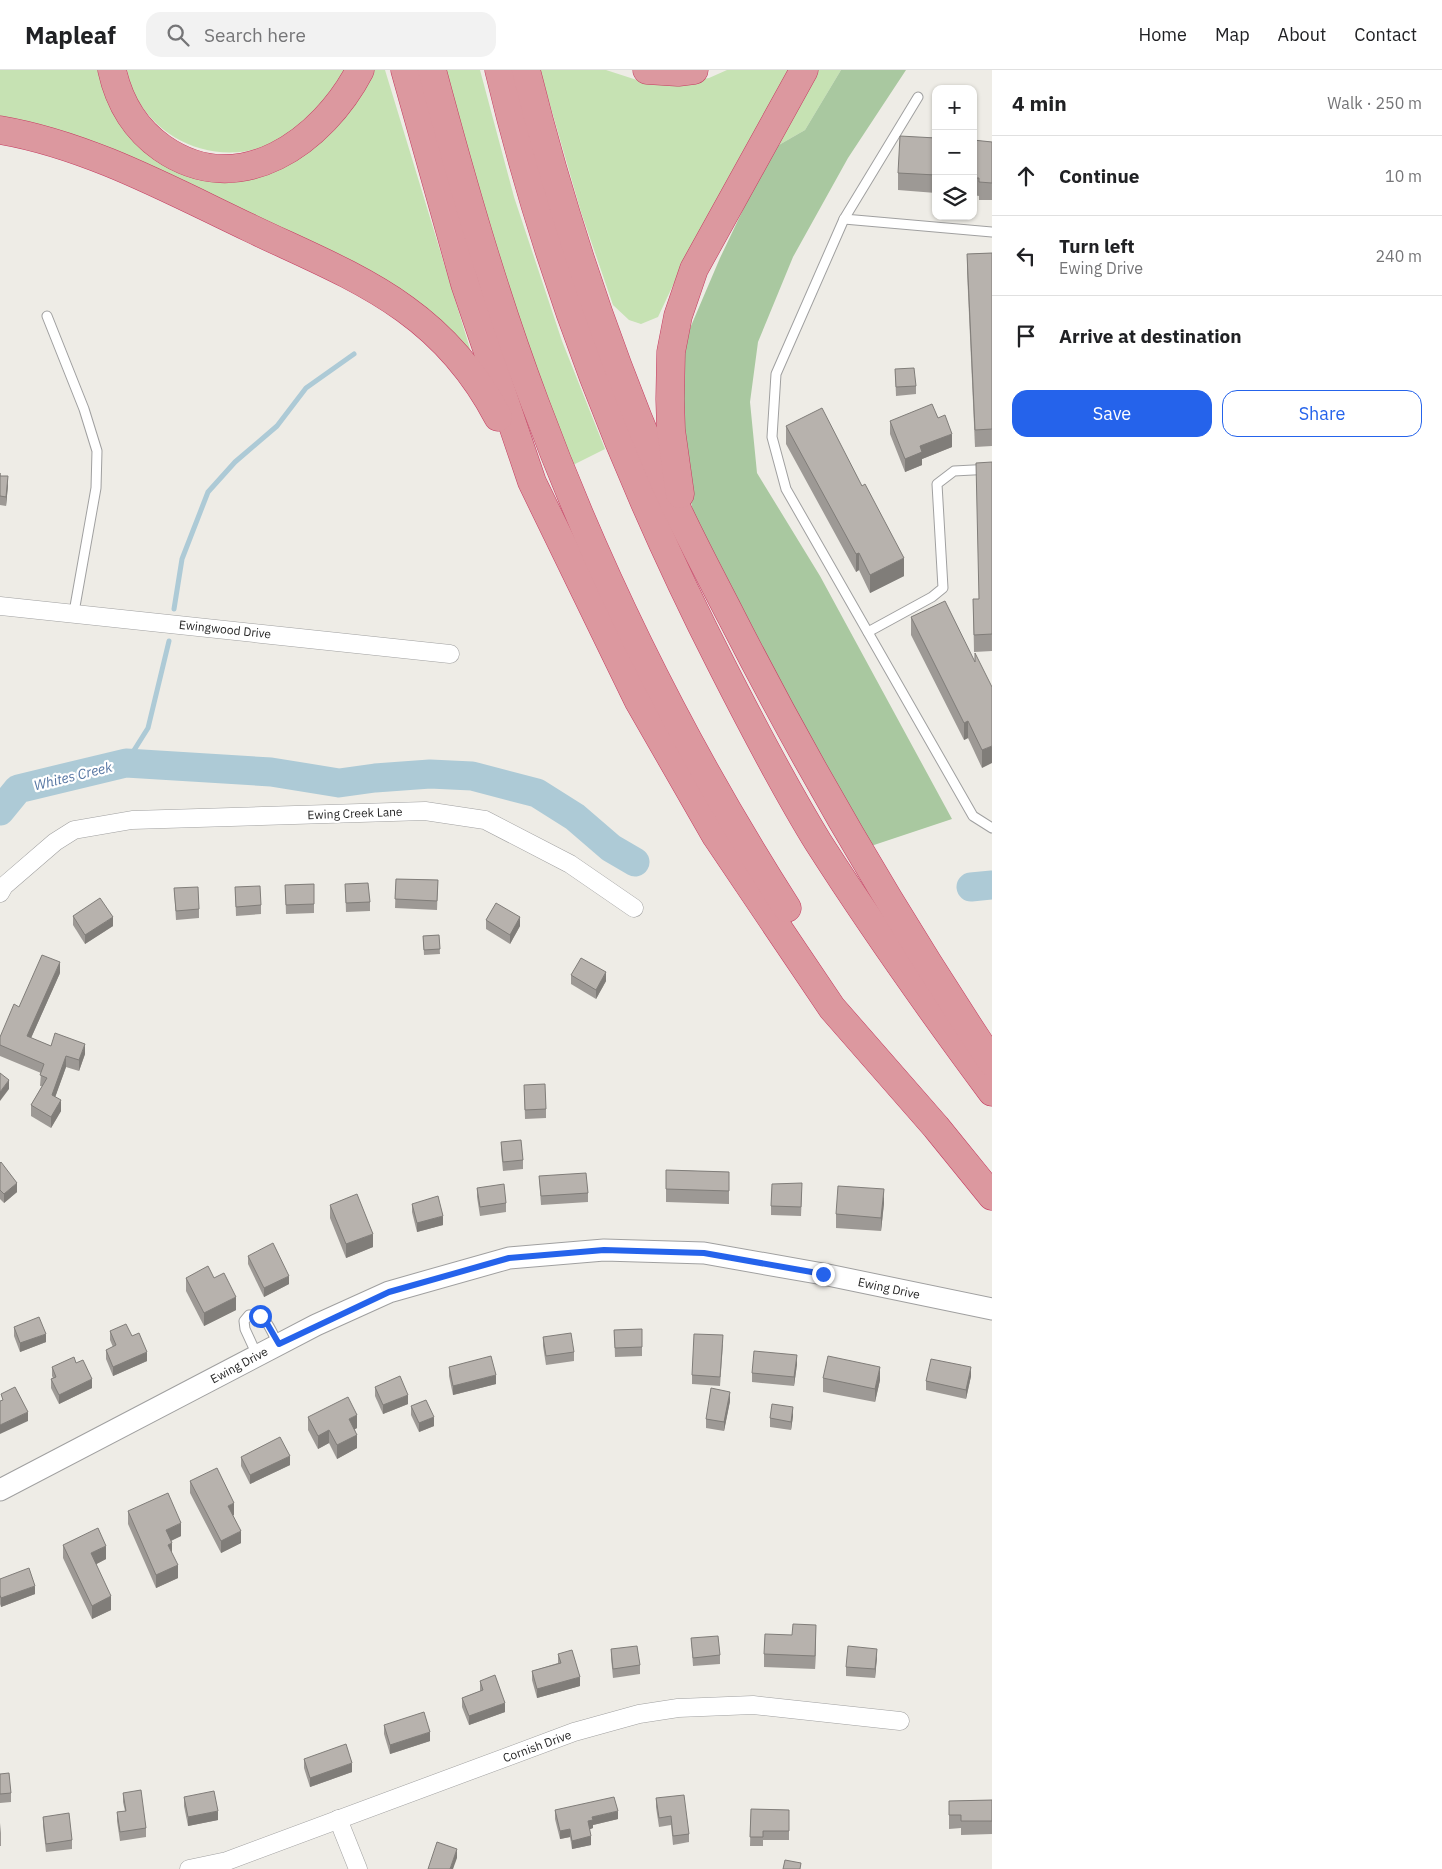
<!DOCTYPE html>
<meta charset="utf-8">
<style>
body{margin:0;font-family:"IBM Plex Sans",sans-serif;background:#f2f2f2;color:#202124}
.controls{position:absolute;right:15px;top:15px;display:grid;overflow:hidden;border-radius:10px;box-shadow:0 1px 4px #0004}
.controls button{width:45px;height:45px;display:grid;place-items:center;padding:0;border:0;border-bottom:1px solid #e0e0e0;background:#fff;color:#202124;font:25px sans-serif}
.stop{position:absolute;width:15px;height:15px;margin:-11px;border:4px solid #2563eb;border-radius:50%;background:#fff}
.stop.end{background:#2563eb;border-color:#fff;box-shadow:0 1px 5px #0008}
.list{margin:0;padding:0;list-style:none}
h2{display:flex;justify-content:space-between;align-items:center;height:65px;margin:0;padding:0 20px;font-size:21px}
h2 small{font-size:16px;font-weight:400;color:#757577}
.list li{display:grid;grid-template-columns:32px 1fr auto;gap:15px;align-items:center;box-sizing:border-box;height:80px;padding:0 20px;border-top:1px solid #e0e0e0}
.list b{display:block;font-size:19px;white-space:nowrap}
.list p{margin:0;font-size:16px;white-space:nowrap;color:#757577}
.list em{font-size:16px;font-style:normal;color:#757577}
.actions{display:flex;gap:10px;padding:15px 20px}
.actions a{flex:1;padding:11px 0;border:1px solid #2563eb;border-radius:15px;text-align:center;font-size:18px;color:#2563eb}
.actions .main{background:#2563eb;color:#fff}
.icon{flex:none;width:28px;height:28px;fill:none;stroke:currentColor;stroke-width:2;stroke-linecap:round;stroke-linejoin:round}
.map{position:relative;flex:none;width:992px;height:1799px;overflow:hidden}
header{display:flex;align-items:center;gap:30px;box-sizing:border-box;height:70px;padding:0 25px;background:#fff;border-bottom:1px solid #e0e0e0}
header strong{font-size:24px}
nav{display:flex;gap:28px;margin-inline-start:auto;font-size:18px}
.search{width:350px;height:45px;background:#f2f2f2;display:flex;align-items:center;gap:12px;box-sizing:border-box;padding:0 18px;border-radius:15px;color:#757577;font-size:19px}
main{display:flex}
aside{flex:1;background:#fff}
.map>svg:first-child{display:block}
</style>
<header>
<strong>Mapleaf</strong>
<div class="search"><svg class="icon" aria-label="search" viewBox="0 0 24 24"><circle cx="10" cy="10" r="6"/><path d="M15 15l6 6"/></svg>Search here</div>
<nav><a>Home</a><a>Map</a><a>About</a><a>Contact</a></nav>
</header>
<main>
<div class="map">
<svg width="992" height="1799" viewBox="0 0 992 1799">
<rect width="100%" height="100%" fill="#eeece6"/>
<g fill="#c6e2b3">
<polygon points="0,0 102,0 126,56 234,106 371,0 385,0 471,282 468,282 437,250 0,48"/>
<path d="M127,0H347C339,12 332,28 322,38C307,51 290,65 272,73C222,97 160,74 135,25C131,18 129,8 127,0Z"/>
<polygon points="444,0 480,0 514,127 562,271 605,379 571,396 531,290 480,136"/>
<polygon points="540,0 606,0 640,11 675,14 709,8 727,0 790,0 683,194 658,247 641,254 629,250 613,235 581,142"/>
<polygon points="815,0 841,0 805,60 772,79"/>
</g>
<polygon fill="#a9c8a0" points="841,0 906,0 848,88 793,187 758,272 750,332 757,403 820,506 952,749 868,777 816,691 695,449 682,396 685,270 720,188 772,79 805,60"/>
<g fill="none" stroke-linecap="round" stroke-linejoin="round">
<g stroke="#adcad6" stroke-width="5">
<polyline points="174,539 182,489 208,422 235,392 277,356 306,318 354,284"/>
<polyline points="126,693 148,658 169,571"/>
</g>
<g stroke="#adcad6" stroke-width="29">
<polyline points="0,741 18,719 126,693 271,702 339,713 375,708 430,704 472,706 537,723 575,747 611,778 635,792"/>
<polyline points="971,817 992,815"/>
</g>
<g stroke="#a0a0a0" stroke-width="11">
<g id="service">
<polyline points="918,27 844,149 776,304 772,367 786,419 973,746 992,758"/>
<polyline points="844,149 992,162"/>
<polyline points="47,246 84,339 97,381 96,418 74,542"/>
<polyline points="868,562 932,527 943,518 937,414 954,401 992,399"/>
<path d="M257,1285L245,1259L244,1251L249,1245C266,1242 271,1261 278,1274"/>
</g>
</g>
<g stroke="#a0a0a0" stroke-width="19">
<g id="minor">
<polyline points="0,536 450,584"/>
<polyline points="0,823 4,816 55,772 74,760 132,750 425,741 485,750 570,794 634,838"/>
<polyline points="338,1749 358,1799"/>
<polyline points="189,1799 227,1791 574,1662 639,1644 678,1638 753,1635 900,1651"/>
</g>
</g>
<g stroke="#a0a0a0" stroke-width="23">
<polyline id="tertiary" points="0,1420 316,1255 389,1222 509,1188 604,1180 704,1183 823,1204 992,1239"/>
</g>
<g stroke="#c43b60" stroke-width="29">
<g id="motorway">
<path d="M112,0C119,32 135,59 162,78C240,132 323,71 360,0"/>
<polyline points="405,0 465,214 532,412 638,630 716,766 832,938 936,1057 992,1126"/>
<path d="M432,0C462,112 494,224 535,333C600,508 686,680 787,838"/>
<path d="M499,0C548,207 625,406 722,596C752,655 783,715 818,772C873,858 931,940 992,1022"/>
<path d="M526,0C560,136 604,270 659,399C680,450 707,499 732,548C810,701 897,849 992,992"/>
<polyline points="647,0 678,2 694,0"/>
<path d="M0,60C88,75 170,120 250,158C302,183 358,205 405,239C444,267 476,305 498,347"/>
<polyline points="680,424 671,360 670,329 671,282 678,246 694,199 804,0"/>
</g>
</g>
<use href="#service" stroke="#fff" stroke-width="9"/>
<use href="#minor" stroke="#fff" stroke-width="18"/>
<use href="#tertiary" stroke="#fff" stroke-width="21"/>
<use href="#motorway" stroke="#dc989f" stroke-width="28"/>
</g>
<g fill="#9d9995">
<polygon points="936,68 936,123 898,120 898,103"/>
<polygon points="973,70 992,72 992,130 979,130 979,126 973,125"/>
<polygon points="992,183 992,376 975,377 967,201 967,184"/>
<polygon points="895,299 916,316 916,324 896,326"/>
<polygon points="938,348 952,377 922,389 922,395 905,402 890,364 890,351"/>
<polygon points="786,356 862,416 904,506 870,523 859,500 856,502 786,374"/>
<polygon points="992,392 992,581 974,582 973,529 979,529"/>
<polygon points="0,403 0,406 8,415 6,436 0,435"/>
<polygon points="911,547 975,592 992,617 982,698 968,668 964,670 911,565"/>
<polygon points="396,809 438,810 437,840 395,838"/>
<polygon points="314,814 314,843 286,844 285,815"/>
<polygon points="345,814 370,832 370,841 346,842"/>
<polygon points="235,817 261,835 261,844 236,846"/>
<polygon points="174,818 199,839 199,848 176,850"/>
<polygon points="73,846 113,856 85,874 73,855"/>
<polygon points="486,850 520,856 510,874 486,859"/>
<polygon points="439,865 440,884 424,885 423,866"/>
<polygon points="60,903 31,968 51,976 85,984 79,1001 66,997 55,1027 61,1041 51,1058 31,1046 31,1035 42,1016 40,1016 41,1003 0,986 0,967 19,937"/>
<polygon points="571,905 606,911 596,929 571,914"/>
<polygon points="524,1015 546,1039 546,1048 525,1049"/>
<polygon points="501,1072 523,1090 523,1099 503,1101 501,1081"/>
<polygon points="0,1093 17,1122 4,1133 0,1129"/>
<polygon points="666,1100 729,1102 729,1134 666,1132"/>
<polygon points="539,1106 588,1123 588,1132 541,1135"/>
<polygon points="477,1118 506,1133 506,1142 480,1146 477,1127"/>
<polygon points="802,1122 801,1146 771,1145 771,1136"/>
<polygon points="884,1133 881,1161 836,1158 836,1144"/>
<polygon points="412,1134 443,1155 417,1162 412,1142"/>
<polygon points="330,1135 373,1177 346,1188 330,1148"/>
<polygon points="248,1186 289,1214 264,1227 248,1194"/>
<polygon points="186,1208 214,1208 236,1240 204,1256 186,1221"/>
<polygon points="14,1257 46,1272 20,1282 14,1266"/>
<polygon points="642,1259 642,1286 615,1287 614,1260"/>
<polygon points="110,1261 132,1266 147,1291 113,1306 106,1289 106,1280 113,1277 110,1270"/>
<polygon points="543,1267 574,1282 574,1291 546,1295 543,1276"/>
<polygon points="723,1274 720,1316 692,1314 692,1305"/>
<polygon points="76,1293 92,1318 59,1334 51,1318 51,1309 53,1308 52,1306 52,1297"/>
<polygon points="797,1294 794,1316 752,1312 752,1303"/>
<polygon points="449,1297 496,1314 453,1325 449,1306"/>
<polygon points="971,1306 966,1329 926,1320 926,1311"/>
<polygon points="823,1308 880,1310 875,1332 823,1322"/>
<polygon points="375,1317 408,1334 383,1344 375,1326"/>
<polygon points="730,1331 724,1361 706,1358 706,1349"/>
<polygon points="411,1336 434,1356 419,1362 411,1345"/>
<polygon points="793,1346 791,1360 770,1357 770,1348"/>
<polygon points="308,1347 357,1358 355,1359 357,1378 337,1389 329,1373 318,1379 308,1360"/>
<polygon points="241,1387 290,1395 250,1414 241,1396"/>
<polygon points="190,1411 234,1445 233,1445 241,1473 221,1483 190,1423"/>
<polygon points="128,1441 181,1466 171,1471 172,1483 178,1508 156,1518 128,1454"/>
<polygon points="63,1475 106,1489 96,1494 111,1540 92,1549 63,1488"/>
<polygon points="0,1509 35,1524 1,1537 0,1534"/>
<polygon points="792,1565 816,1568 815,1599 764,1597 764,1584"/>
<polygon points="691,1568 720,1585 720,1594 693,1596"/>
<polygon points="611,1579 640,1595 640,1604 613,1608 611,1588"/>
<polygon points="558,1584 580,1616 537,1628 532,1610 532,1601 558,1593"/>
<polygon points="877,1587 875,1608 846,1606 846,1597"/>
<polygon points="480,1611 505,1642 469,1655 462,1637 462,1628 480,1621"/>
<polygon points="384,1655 430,1671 390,1684 384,1664"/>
<polygon points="304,1689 352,1702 310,1717 304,1698"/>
<polygon points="0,1704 11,1723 11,1732 0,1733"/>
<polygon points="123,1723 146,1758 146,1767 120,1771 117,1751 117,1742 125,1741 123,1732"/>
<polygon points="184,1727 218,1750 188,1756 184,1736"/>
<polygon points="656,1728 689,1764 689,1772 673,1775 671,1755 659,1757 656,1737"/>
<polygon points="992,1730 992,1764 961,1765 961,1758 949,1759 949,1731"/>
<polygon points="751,1739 789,1740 789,1770 763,1770 763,1776 750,1776"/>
<polygon points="555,1740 618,1749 593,1755 593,1758 589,1759 591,1775 572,1779 570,1767 560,1769 555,1749"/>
<polygon points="43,1747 72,1770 72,1779 46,1782 43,1756"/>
<polygon points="0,1753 1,1763 1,1776 0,1776"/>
</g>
<g fill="#807d79">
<polygon points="952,364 952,377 922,389 922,395 905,402 905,389 920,376"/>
<polygon points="8,406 8,415 6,436 6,427"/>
<polygon points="859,483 859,500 856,502 856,484"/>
<polygon points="904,488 904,506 870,523 870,505"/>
<polygon points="968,651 968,668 964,670 964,653"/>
<polygon points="992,676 992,693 982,698 982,680"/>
<polygon points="113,847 113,856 85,874 85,865"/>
<polygon points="520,847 520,856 510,874 510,865"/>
<polygon points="60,892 60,903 27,977 27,966"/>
<polygon points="606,902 606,911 596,929 596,920"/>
<polygon points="85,974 85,984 79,1001 79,990"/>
<polygon points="66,986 66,997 52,1036 52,1025"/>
<polygon points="9,1010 9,1019 0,1031 0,1022"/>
<polygon points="61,1030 61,1041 51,1058 51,1047"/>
<polygon points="17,1113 17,1122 4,1133 4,1124"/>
<polygon points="884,1119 884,1133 881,1161 881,1148"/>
<polygon points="443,1146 443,1155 417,1162 417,1153"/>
<polygon points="373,1164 373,1177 346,1188 346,1174"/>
<polygon points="289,1206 289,1214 264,1227 264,1218"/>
<polygon points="236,1227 236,1240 204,1256 204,1243"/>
<polygon points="46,1264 46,1272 20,1282 20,1273"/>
<polygon points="147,1282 147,1291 113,1306 113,1297"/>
<polygon points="797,1285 797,1294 794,1316 794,1307"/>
<polygon points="880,1297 880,1310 875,1332 875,1319"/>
<polygon points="971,1297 971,1306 966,1329 966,1320"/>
<polygon points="496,1305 496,1314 453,1325 453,1316"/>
<polygon points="92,1309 92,1318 59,1334 59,1325"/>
<polygon points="730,1322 730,1331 724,1361 724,1352"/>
<polygon points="408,1325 408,1334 383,1344 383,1335"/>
<polygon points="793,1337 793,1346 791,1360 791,1352"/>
<polygon points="28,1342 28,1351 0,1364 0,1355"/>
<polygon points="357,1345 357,1358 349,1362 349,1349"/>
<polygon points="434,1347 434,1356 419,1362 419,1353"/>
<polygon points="329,1360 329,1373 318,1379 318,1366"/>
<polygon points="357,1365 357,1378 337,1389 337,1375"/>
<polygon points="290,1386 290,1395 250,1414 250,1405"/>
<polygon points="234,1433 234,1445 228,1448 228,1436"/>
<polygon points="181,1453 181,1466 166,1473 166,1460"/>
<polygon points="241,1461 241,1473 221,1483 221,1471"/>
<polygon points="172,1473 172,1486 168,1475"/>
<polygon points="106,1476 106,1489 91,1497 91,1483"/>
<polygon points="178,1495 178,1508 156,1518 156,1505"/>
<polygon points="35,1516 35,1524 1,1537 1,1528"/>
<polygon points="111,1526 111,1540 92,1549 92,1536"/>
<polygon points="816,1555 816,1568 815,1599 815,1586"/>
<polygon points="877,1579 877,1587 875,1608 875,1599"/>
<polygon points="580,1607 580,1616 537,1628 537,1619"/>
<polygon points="505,1633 505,1642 469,1655 469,1646"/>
<polygon points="430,1662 430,1671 390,1684 390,1675"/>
<polygon points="352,1693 352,1702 310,1717 310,1708"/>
<polygon points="218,1741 218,1750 188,1756 188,1747"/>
<polygon points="618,1741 618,1749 593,1755 593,1758 588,1760 588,1751 592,1747"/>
<polygon points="570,1759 570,1767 560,1769 560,1761"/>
<polygon points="591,1766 591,1775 572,1779 572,1771"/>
<polygon points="457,1779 457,1788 453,1799 450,1799"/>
</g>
<g fill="#b7b2ad" stroke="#807d79">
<polygon points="900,66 936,68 936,105 898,103"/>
<polygon points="973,70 992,72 992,113 979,112 979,108 973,108"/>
<polygon points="992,183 992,359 975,360 967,184"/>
<polygon points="914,298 916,316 896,317 895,299"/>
<polygon points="932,334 938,348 945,345 952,364 920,376 922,382 905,389 890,351"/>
<polygon points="822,338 862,416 865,414 904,488 870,505 859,483 856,484 786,356"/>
<polygon points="992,392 992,564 974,565 973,529 979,529 976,393"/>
<polygon points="0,403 0,406 8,406 6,427 0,426"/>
<polygon points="945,531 975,592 975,583 992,617 992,676 982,680 968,651 964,653 911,547"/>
<polygon points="396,809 438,810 437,831 395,829"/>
<polygon points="368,813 370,832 346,833 345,814"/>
<polygon points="314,814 314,834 286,835 285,815"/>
<polygon points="260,816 261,835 236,837 235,817"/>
<polygon points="198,817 199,839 176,841 174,818"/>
<polygon points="100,828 113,847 85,865 73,846"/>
<polygon points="496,833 520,847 510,865 486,850"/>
<polygon points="439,865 440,879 424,880 423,866"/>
<polygon points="42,885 60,892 27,966 51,976 55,963 85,974 79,990 66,986 52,1025 61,1030 51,1047 31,1035 47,1008 40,1005 44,994 0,975 0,967 14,934 19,937"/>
<polygon points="581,888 606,902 596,920 571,905"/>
<polygon points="0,1003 9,1010 0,1022"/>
<polygon points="545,1014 546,1039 525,1040 524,1015"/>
<polygon points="521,1070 523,1090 503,1092 501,1072"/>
<polygon points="1,1092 17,1113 4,1124 0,1120 0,1093"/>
<polygon points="666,1100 729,1102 729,1121 666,1119"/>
<polygon points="586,1103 588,1123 541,1126 539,1106"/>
<polygon points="802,1113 801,1137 771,1136 772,1114"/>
<polygon points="504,1114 506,1133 480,1137 477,1118"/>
<polygon points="838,1116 884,1119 881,1148 836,1144"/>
<polygon points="357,1124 373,1164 346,1174 330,1135"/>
<polygon points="438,1126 443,1146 417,1153 412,1134"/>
<polygon points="273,1173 289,1206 264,1218 248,1186"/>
<polygon points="208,1196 214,1208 224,1203 236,1227 204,1243 186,1208"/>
<polygon points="39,1247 46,1264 20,1273 14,1257"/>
<polygon points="126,1254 132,1266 139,1263 147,1282 113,1297 106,1280 116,1275 110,1261"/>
<polygon points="642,1259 642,1277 615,1278 614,1260"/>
<polygon points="571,1263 574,1282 546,1286 543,1267"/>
<polygon points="694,1264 723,1265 720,1307 692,1305"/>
<polygon points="754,1281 797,1285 794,1307 752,1303"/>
<polygon points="491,1286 496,1305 453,1316 449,1297"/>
<polygon points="828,1286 880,1297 875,1319 823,1308"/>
<polygon points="74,1287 76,1293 83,1290 92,1309 59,1325 51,1309 56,1307 52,1297"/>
<polygon points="931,1289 971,1297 966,1320 926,1311"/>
<polygon points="400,1306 408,1325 383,1335 375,1317"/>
<polygon points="15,1317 28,1342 0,1355 0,1331 3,1330 1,1324"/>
<polygon points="711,1318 730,1322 724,1352 706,1349"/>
<polygon points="348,1327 357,1345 349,1349 357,1365 337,1375 329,1360 318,1366 308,1347"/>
<polygon points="426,1330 434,1347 419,1353 411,1336"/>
<polygon points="772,1334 793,1337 791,1352 770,1348"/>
<polygon points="280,1367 290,1386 250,1405 241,1387"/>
<polygon points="217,1398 234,1433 228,1436 241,1461 221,1471 190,1411"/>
<polygon points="168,1423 181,1453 166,1460 172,1473 168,1475 178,1495 156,1505 128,1441"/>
<polygon points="98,1458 106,1476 91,1483 111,1526 92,1536 63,1475"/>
<polygon points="29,1498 35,1516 1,1528 0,1525 0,1509"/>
<polygon points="793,1554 816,1555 815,1586 764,1584 765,1564 792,1565"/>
<polygon points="718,1566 720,1585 693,1588 691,1568"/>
<polygon points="637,1576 640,1595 613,1599 611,1579"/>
<polygon points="848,1576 877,1579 875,1599 846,1597"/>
<polygon points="572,1580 580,1607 537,1619 532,1601 561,1593 558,1584"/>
<polygon points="495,1605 505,1633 469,1646 462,1628 483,1620 480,1611"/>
<polygon points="424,1642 430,1662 390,1675 384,1655"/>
<polygon points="346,1674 352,1693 310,1708 304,1689"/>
<polygon points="9,1703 11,1723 0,1724 0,1704"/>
<polygon points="141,1720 146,1758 120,1762 117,1742 126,1741 123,1723"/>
<polygon points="214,1721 218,1741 188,1747 184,1727"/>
<polygon points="684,1725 689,1764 673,1766 671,1746 659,1748 656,1728"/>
<polygon points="614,1727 618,1741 592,1747 593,1750 588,1751 591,1766 572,1771 570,1759 560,1761 555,1740"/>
<polygon points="992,1730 992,1751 961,1751 961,1745 949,1745 949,1731"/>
<polygon points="751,1739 789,1740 789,1761 763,1761 763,1767 750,1767"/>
<polygon points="69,1743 72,1770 46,1774 43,1747"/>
<polygon points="437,1772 457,1779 450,1799 428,1799"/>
<polygon points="785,1790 801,1793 800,1799 783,1799"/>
</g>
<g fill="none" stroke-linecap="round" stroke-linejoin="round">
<polyline stroke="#2563eb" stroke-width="6" points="260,1246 265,1250 279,1274 389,1222 509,1188 604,1180 704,1183 823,1204"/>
</g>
<g text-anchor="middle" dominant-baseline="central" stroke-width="4.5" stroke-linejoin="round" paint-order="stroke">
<g font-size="12" fill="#1f1f1f" stroke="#fff">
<text transform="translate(225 559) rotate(6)">Ewingwood Drive</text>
<text transform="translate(355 743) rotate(-2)">Ewing Creek Lane</text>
<text transform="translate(889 1218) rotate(12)">Ewing Drive</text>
<text transform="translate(239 1295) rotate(-28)">Ewing Drive</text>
<text transform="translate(537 1676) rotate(-20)">Cornish Drive</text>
</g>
<g font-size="14" font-style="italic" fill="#5777a3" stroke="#fff">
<text transform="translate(73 706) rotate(-14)">Whites Creek</text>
</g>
</g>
</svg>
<div class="controls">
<button>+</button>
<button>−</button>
<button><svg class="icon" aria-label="layers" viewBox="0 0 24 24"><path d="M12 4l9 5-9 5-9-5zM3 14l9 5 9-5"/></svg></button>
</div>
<div class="stop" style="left:260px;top:1246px"></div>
<div class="stop end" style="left:823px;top:1204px"></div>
</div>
<aside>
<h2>4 min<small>Walk · 250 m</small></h2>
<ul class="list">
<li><svg class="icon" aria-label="ahead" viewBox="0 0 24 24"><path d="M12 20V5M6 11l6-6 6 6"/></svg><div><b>Continue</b></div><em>10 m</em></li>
<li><svg class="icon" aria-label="left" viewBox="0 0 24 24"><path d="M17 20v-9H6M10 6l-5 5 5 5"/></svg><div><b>Turn left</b><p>Ewing Drive</p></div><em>240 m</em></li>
<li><svg class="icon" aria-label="arrive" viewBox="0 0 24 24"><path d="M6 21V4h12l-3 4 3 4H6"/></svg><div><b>Arrive at destination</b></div></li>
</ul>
<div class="actions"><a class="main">Save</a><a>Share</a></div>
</aside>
</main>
